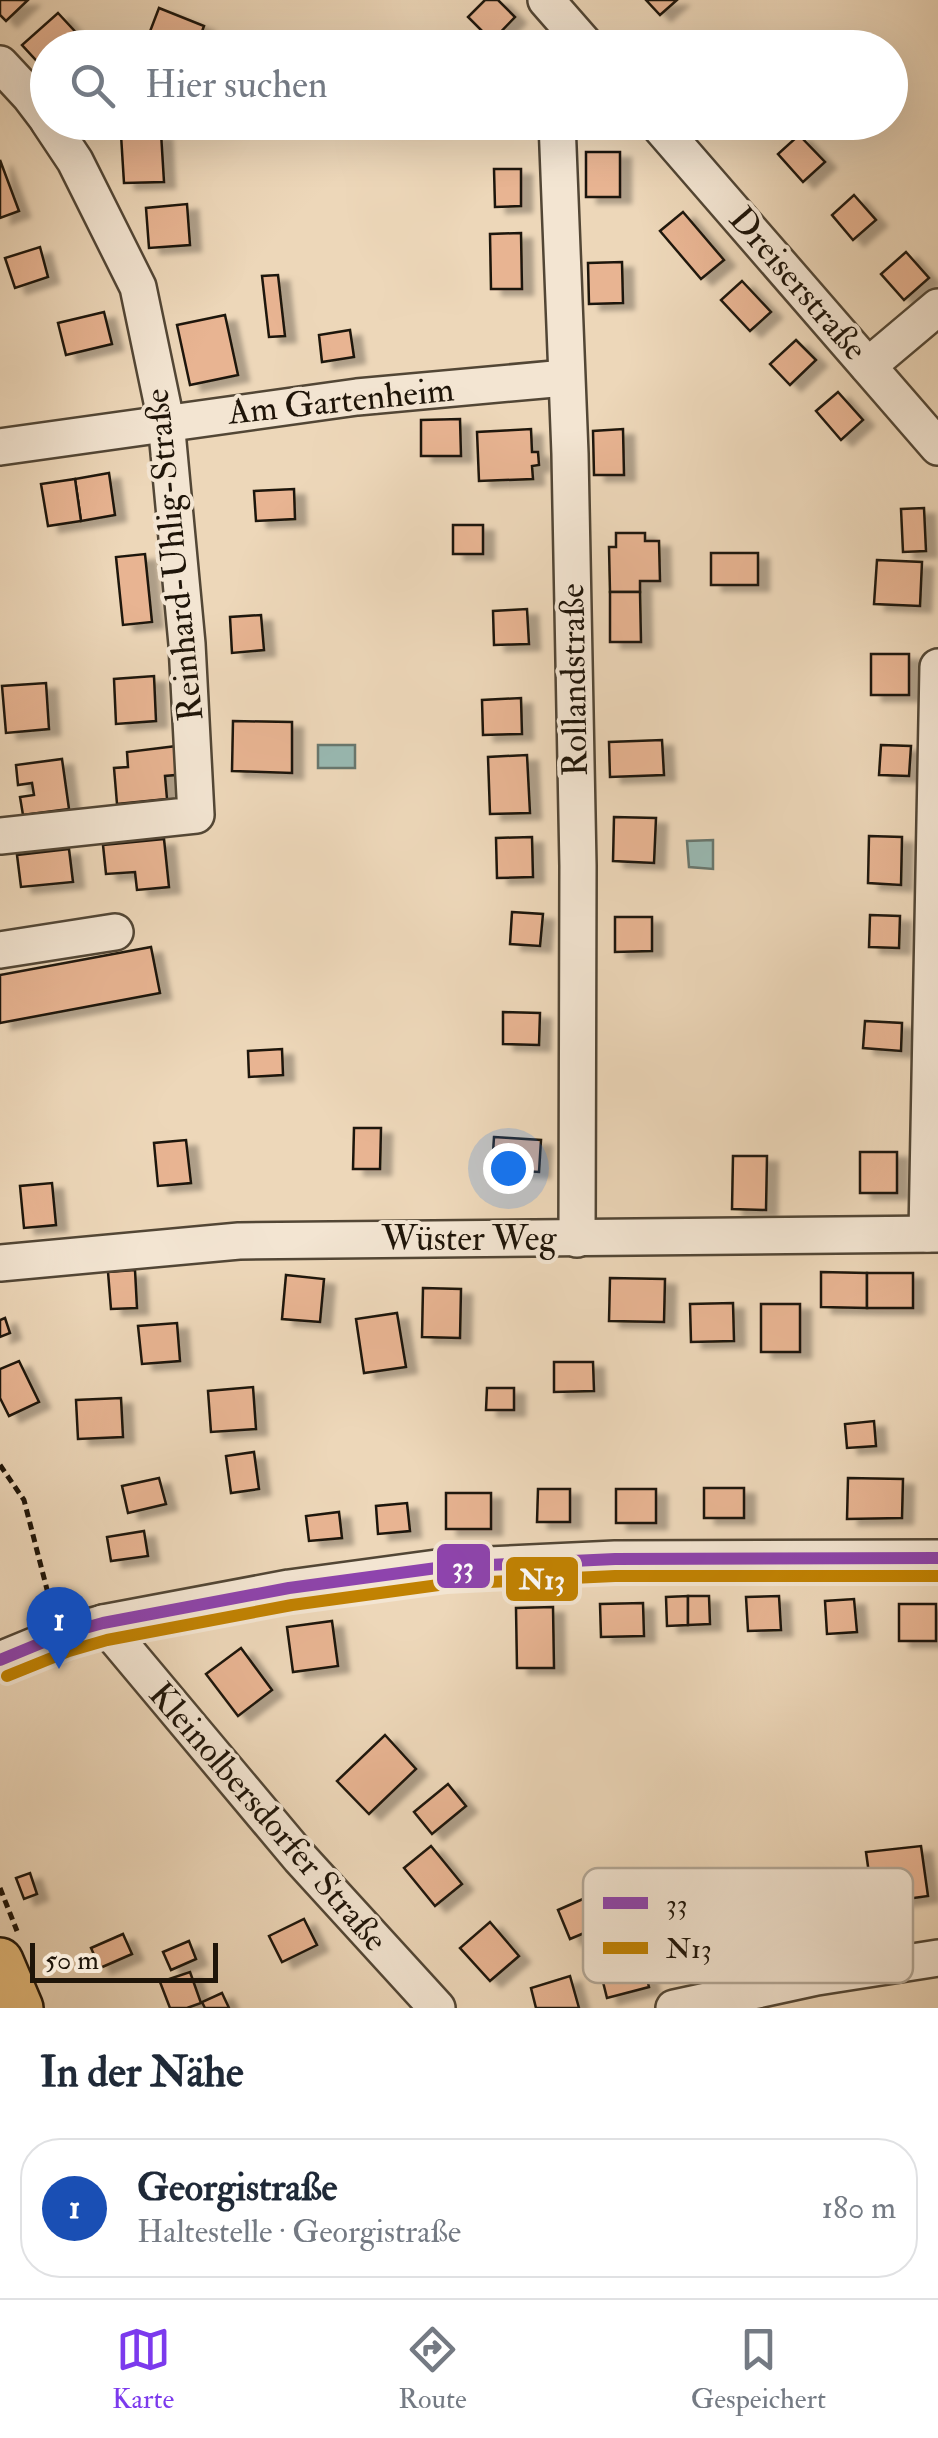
<!DOCTYPE html>
<html lang="de">
<meta charset="utf-8">
<style>
body{margin:0;font-family:"IM FELL Double Pica",serif;background:#f2f2f3;color:#1f2937}
.scale{position:absolute;left:30px;bottom:25px;width:188px;box-sizing:border-box;padding-left:10px;border:5px solid #1f1509;border-top:0;font-size:28px;line-height:35px;white-space:nowrap;color:#1f1509;-webkit-text-stroke:8px #f3e5d2;paint-order:stroke}
.you{position:absolute;left:508px;top:1168px;width:35px;height:35px;margin:-25px;border:8px solid #fff;border-radius:50%;background:#1a73e8;box-shadow:0 0 0 15px #1a73e833}
.badge{display:grid;place-items:center;width:65px;height:65px;border-radius:50%;background:#7c3aed;color:#fff;font-size:32px;font-weight:700}
.pin{position:absolute;translate:-50% -82px;filter:drop-shadow(0 2px 5px #0008)}
.pin::after{content:'';position:absolute;top:52px;width:35px;height:30px;background:inherit;clip-path:polygon(0 0,100% 0,50% 100%)}
.list{margin:0;padding:0;list-style:none}
h2{display:flex;justify-content:space-between;align-items:center;height:130px;margin:0;padding:0 40px;font-size:42px}
h2 small{font-size:32px;font-weight:400;color:#747a83}
.list li{display:grid;grid-template-columns:65px 1fr auto;gap:30px;align-items:center;box-sizing:border-box;height:140px;margin:0 20px 20px;padding:0 20px;border:2px solid #e0e1e3;border-radius:40px}
.list b{display:block;font-size:38px;white-space:nowrap}
.list p{margin:0;font-size:32px;white-space:nowrap;color:#747a83}
.list em{font-size:32px;font-style:normal;color:#747a83}
.icon{flex:none;width:55px;height:55px;fill:none;stroke:currentColor;stroke-width:2;stroke-linecap:round;stroke-linejoin:round}
.map{position:relative;flex:none;width:938px;height:2008px;overflow:hidden}
.search{position:absolute;background:#fff;box-shadow:0 10px 40px #0002;left:30px;right:30px;top:30px;height:110px;display:flex;align-items:center;gap:25px;box-sizing:border-box;padding:0 35px;border-radius:55px;color:#747a83;font-size:38px}
.sheet{height:290px;background:#fff}
nav{display:flex;justify-content:space-around;align-items:center;box-sizing:border-box;height:140px;border-top:2px solid #e0e1e3;background:#fff;font-size:28px;color:#747a83}
nav a{display:grid;justify-items:center;gap:5px}
nav .on{color:#7c3aed}
.map>svg:first-child{display:block}
</style>
<div class="map">
<svg width="938" height="2008" viewBox="0 0 938 2008">
<defs>
<filter id="shadow"><feDropShadow dx="11" dy="6" stdDeviation="2.5" flood-color="#0004"/></filter>
</defs>
<rect width="100%" height="100%" fill="#edd7b9"/>
<filter id="stains"><feTurbulence type="fractalNoise" baseFrequency=".002" numOctaves="4"/><feColorMatrix values="0 0 0 0 .2 0 0 0 0 .09 0 0 0 0 .02 0 0 0 .5 -.17"/></filter>
<radialGradient id="worn" r=".72"><stop offset=".6" stop-color="#630" stop-opacity="0"/><stop offset="1" stop-color="#630" stop-opacity=".3"/></radialGradient>
<g fill="#99b9b2" stroke="#68776e" stroke-width="2.5">
<rect x="318" y="745" width="37" height="23"/>
<polygon points="713,840 713,869 689,867 687,841"/>
</g>
<g fill="#e8b492" stroke="#1f1509" stroke-width="2.5" filter="url(#shadow)">
<polygon points="0,0 28,0 6,21 0,15"/>
<polygon points="485,0 498,0 515,17 492,41 468,17"/>
<polygon points="646,0 677,0 660,15"/>
<polygon points="159,8 204,26 196,48 182,48 149,34"/>
<polygon points="58,13 82,39 72,48 48,48 46,71 22,45"/>
<polygon points="765,36 777,48 754,48"/>
<polygon points="161,133 164,182 124,183 121,135"/>
<polygon points="799,135 825,162 803,182 778,154"/>
<rect x="586" y="152" width="34" height="45"/>
<polygon points="0,160 19,211 0,218"/>
<polygon points="494,169 521,169 521,206 495,207"/>
<polygon points="854,195 876,220 853,240 832,215"/>
<polygon points="187,204 190,245 149,248 146,208"/>
<polygon points="683,212 724,260 701,279 660,231"/>
<polygon points="521,233 522,289 491,289 490,234"/>
<polygon points="40,247 48,277 15,288 5,258"/>
<polygon points="906,252 929,278 904,300 881,274"/>
<polygon points="622,262 623,303 589,304 588,263"/>
<polygon points="278,275 285,336 269,337 262,276"/>
<polygon points="742,281 771,312 750,331 721,300"/>
<polygon points="104,312 112,344 66,355 58,323"/>
<polygon points="225,315 238,375 190,385 177,325"/>
<polygon points="350,330 354,357 322,362 319,335"/>
<polygon points="796,340 816,360 790,385 770,364"/>
<polygon points="838,392 863,420 841,440 816,411"/>
<polygon points="460,419 461,456 421,456 421,420"/>
<polygon points="531,429 532,452 538,452 539,465 532,466 533,479 479,481 477,432"/>
<polygon points="623,429 624,475 594,475 593,431"/>
<polygon points="109,473 115,515 81,521 75,479"/>
<polygon points="75,479 81,521 48,526 41,484"/>
<polygon points="294,489 295,519 256,521 254,491"/>
<polygon points="924,508 926,551 903,552 901,509"/>
<rect x="453" y="525" width="30" height="29"/>
<polygon points="616,533 645,533 645,541 659,541 660,581 640,581 640,592 610,592 609,547 616,547"/>
<rect x="711" y="553" width="47" height="32"/>
<polygon points="145,554 152,622 123,625 116,557"/>
<polygon points="877,560 922,562 920,606 874,604"/>
<polygon points="610,592 640,592 641,642 610,642"/>
<polygon points="527,609 529,644 494,645 493,611"/>
<polygon points="261,615 264,650 232,653 230,617"/>
<rect x="871" y="654" width="38" height="41"/>
<polygon points="154,676 156,721 116,724 114,679"/>
<polygon points="46,683 49,729 6,733 2,686"/>
<polygon points="521,698 522,734 483,735 482,700"/>
<polygon points="233,721 292,722 292,773 232,771"/>
<polygon points="662,740 664,775 610,777 609,742"/>
<polygon points="185,745 187,774 165,776 167,799 117,804 114,768 128,767 127,752"/>
<polygon points="881,745 911,746 909,776 879,775"/>
<polygon points="527,755 530,813 490,814 488,757"/>
<polygon points="62,759 69,809 23,815 20,797 34,795 32,783 18,785 16,765"/>
<polygon points="614,817 656,818 654,863 613,861"/>
<polygon points="869,836 902,837 901,885 868,883"/>
<polygon points="532,837 533,877 497,878 496,838"/>
<polygon points="164,839 169,887 137,890 135,872 106,874 103,845"/>
<polygon points="69,849 73,882 21,887 17,855"/>
<polygon points="512,912 543,914 540,946 510,944"/>
<polygon points="870,915 900,916 899,948 869,947"/>
<polygon points="615,917 652,917 652,951 615,952"/>
<polygon points="151,947 160,993 0,1023 0,975"/>
<polygon points="503,1012 540,1013 539,1045 503,1044"/>
<polygon points="865,1021 902,1023 901,1051 863,1048"/>
<polygon points="282,1049 283,1075 249,1077 248,1051"/>
<polygon points="354,1128 381,1128 380,1169 353,1169"/>
<polygon points="494,1137 541,1140 539,1172 492,1169"/>
<polygon points="186,1140 191,1183 158,1186 154,1143"/>
<rect x="860" y="1152" width="37" height="41"/>
<polygon points="733,1156 767,1156 766,1210 732,1209"/>
<polygon points="52,1183 56,1225 24,1228 20,1186"/>
<polygon points="135,1270 137,1308 111,1309 108,1272"/>
<polygon points="821,1272 867,1273 867,1308 821,1307"/>
<rect x="867" y="1273" width="46" height="35"/>
<polygon points="286,1275 324,1279 320,1322 282,1319"/>
<polygon points="610,1278 665,1279 664,1322 609,1321"/>
<polygon points="423,1288 461,1289 460,1338 422,1337"/>
<polygon points="733,1303 734,1341 691,1342 690,1304"/>
<rect x="761" y="1304" width="39" height="48"/>
<polygon points="397,1313 406,1367 364,1373 356,1319"/>
<polygon points="5,1318 10,1333 0,1337 0,1320"/>
<polygon points="177,1323 180,1361 142,1364 138,1326"/>
<polygon points="19,1361 39,1402 9,1416 0,1398 0,1369"/>
<polygon points="554,1362 593,1362 594,1391 554,1392"/>
<polygon points="253,1387 256,1429 211,1432 208,1391"/>
<polygon points="487,1388 514,1388 514,1410 486,1410"/>
<polygon points="121,1398 123,1437 78,1439 76,1400"/>
<polygon points="874,1421 876,1446 847,1448 845,1424"/>
<polygon points="254,1452 259,1489 231,1493 226,1456"/>
<polygon points="159,1478 166,1504 128,1513 122,1486"/>
<polygon points="848,1478 903,1479 902,1518 847,1519"/>
<rect x="704" y="1488" width="40" height="30"/>
<polygon points="538,1489 570,1489 570,1522 537,1522"/>
<rect x="616" y="1489" width="40" height="34"/>
<rect x="446" y="1493" width="45" height="36"/>
<polygon points="407,1503 410,1531 378,1534 376,1506"/>
<polygon points="339,1512 342,1538 309,1541 306,1516"/>
<polygon points="144,1531 148,1556 111,1561 107,1537"/>
<polygon points="688,1596 688,1625 667,1626 666,1597"/>
<polygon points="688,1596 709,1596 710,1624 688,1625"/>
<polygon points="779,1596 781,1630 748,1631 746,1597"/>
<polygon points="854,1599 857,1632 827,1634 825,1601"/>
<polygon points="643,1603 644,1636 601,1637 600,1604"/>
<rect x="899" y="1604" width="37" height="37"/>
<polygon points="553,1607 554,1668 517,1668 516,1608"/>
<polygon points="332,1621 338,1666 293,1672 287,1627"/>
<polygon points="241,1648 272,1690 238,1716 206,1674"/>
<polygon points="385,1735 416,1769 369,1814 337,1781"/>
<polygon points="448,1784 466,1806 432,1834 414,1812"/>
<polygon points="431,1846 462,1884 435,1906 404,1868"/>
<polygon points="921,1846 928,1896 885,1902 882,1880 870,1881 866,1852"/>
<polygon points="30,1873 37,1894 24,1899 16,1878"/>
<polygon points="583,1899 596,1928 570,1939 558,1910"/>
<polygon points="304,1919 317,1945 282,1962 269,1936"/>
<polygon points="490,1922 519,1956 490,1981 460,1948"/>
<polygon points="123,1934 132,1954 100,1968 91,1948"/>
<polygon points="189,1941 196,1959 171,1970 163,1952"/>
<polygon points="642,1960 649,1987 607,1998 600,1970"/>
<polygon points="190,1972 201,2003 187,2008 170,2008 160,1982"/>
<polygon points="570,1976 579,2008 536,2008 531,1988"/>
<polygon points="222,1993 229,2008 205,2008 202,2002"/>
</g>
<g fill="none" stroke-linecap="round" stroke-linejoin="round">
<g stroke="#524635" stroke-width="40">
<g id="minor">
<polyline points="546,0 588,48"/>
<polyline points="0,64 29,95 48,120"/>
<polyline points="557,122 570,454 578,866 577,1239"/>
<polyline points="656,122 938,447"/>
<polyline points="868,366 938,307"/>
<polyline points="0,447 357,397 565,378"/>
<polyline points="0,836 196,815 187,644 166,421 138,287 75,161 49,122"/>
<polyline points="0,950 115,932"/>
<polyline points="927,1234 938,667"/>
<polyline points="0,1263 239,1241 938,1234"/>
<polyline points="103,1623 300,1858 437,2008"/>
<polyline points="0,1660 63,1634 103,1623 289,1588 444,1567 615,1559 938,1558"/>
<polyline points="674,2008 817,1977 938,1958"/>
</g>
</g>
<g stroke="#1f1509" stroke-width="50">
<polyline id="major" points="0,1961 20,2008"/>
</g>
<g stroke="#1f1509" stroke-width="5" stroke-dasharray="8 5" stroke-linecap="butt">
<polyline points="0,1465 24,1500 52,1609"/>
<polyline points="0,1888 17,1931"/>
</g>
<use href="#minor" stroke="#f3e5d2" stroke-width="35"/>
<use href="#major" stroke="#e6bc7c" stroke-width="45"/>
<g stroke="#f3e5d2" stroke-width="20">
<polyline id="bus-1" points="0,1660 63,1634 103,1623 289,1588 444,1567 615,1559 938,1558"/>
</g>
<g stroke="#f3e5d2" stroke-width="20">
<polyline id="bus-2" points="7,1676 69,1651 107,1640 292,1605 446,1584 615,1576 938,1576"/>
</g>
<use href="#bus-1" stroke="#8e44ad" stroke-width="12"/>
<use href="#bus-2" stroke="#c18202" stroke-width="12"/>
</g>
<g text-anchor="middle" dominant-baseline="central" stroke-width="8" stroke-linejoin="round" paint-order="stroke">
<g font-size="35" fill="#1f1509" stroke="#f3e5d2">
<text transform="translate(798 284) rotate(49)">Dreiserstraße</text>
<text transform="translate(341 401) rotate(-6)">Am Gartenheim</text>
<text transform="translate(174 555) rotate(-96)">Reinhard-Uhlig-Straße</text>
<text transform="translate(574 680) rotate(-91)">Rollandstraße</text>
<text x="469" y="1239">Wüster Weg</text>
<text transform="translate(268 1817) rotate(49)">Kleinolbersdorfer Straße</text>
</g>
</g>
<rect x="583" y="1868" width="330" height="115" rx="15" fill="#f3e5d2" stroke="#b3a796" stroke-width="2.5"/>
<rect x="603" y="1897" width="45" height="12" fill="#8e44ad"/>
<rect x="603" y="1942" width="45" height="12" fill="#c18202"/>
<g font-size="28" fill="#1f1509">
<text x="666" y="1913">33</text>
<text x="666" y="1958">N13</text>
</g>
<g stroke="#f3e5d2" stroke-width="4">
<rect x="435" y="1542" width="57" height="48" rx="10" fill="#8e44ad"/>
<rect x="504" y="1555" width="76" height="48" rx="10" fill="#c18202"/>
</g>
<g font-size="28" text-anchor="middle" font-weight="bold" fill="#fff">
<text x="463" y="1576">33</text>
<text x="542" y="1589">N13</text>
</g>
<rect width="100%" height="100%" filter="url(#stains)"/>
<rect width="100%" height="100%" fill="url(#worn)"/>
</svg>
<div class="scale">50 m</div>
<div class="you"></div>
<div class="pin badge" style="left:59px;top:1669px;background:#1a4fb4">1</div>
<div class="search"><svg class="icon" aria-label="search" viewBox="0 0 24 24"><circle cx="10" cy="10" r="6"/><path d="M15 15l6 6"/></svg>Hier suchen</div>
</div>
<section class="sheet">
<h2>In der Nähe<small></small></h2>
<ul class="list">
<li><span class="badge" style="background:#1a4fb4">1</span><div><b>Georgistraße</b><p>Haltestelle · Georgistraße</p></div><em>180 m</em></li>
</ul>
</section>
<nav>
<a class="on"><svg class="icon" aria-label="map" viewBox="0 0 24 24"><path d="M3 6l6-2 6 2 6-2v14l-6 2-6-2-6 2zM9 4v14M15 6v14"/></svg>Karte</a>
<a><svg class="icon" aria-label="directions" viewBox="0 0 24 24"><path d="M12 3l9 9-9 9-9-9zM9 14v-3h6M13 9l2 2-2 2"/></svg>Route</a>
<a><svg class="icon" aria-label="saved" viewBox="0 0 24 24"><path d="M7 4h10v16l-5-4-5 4z"/></svg>Gespeichert</a>
</nav>
